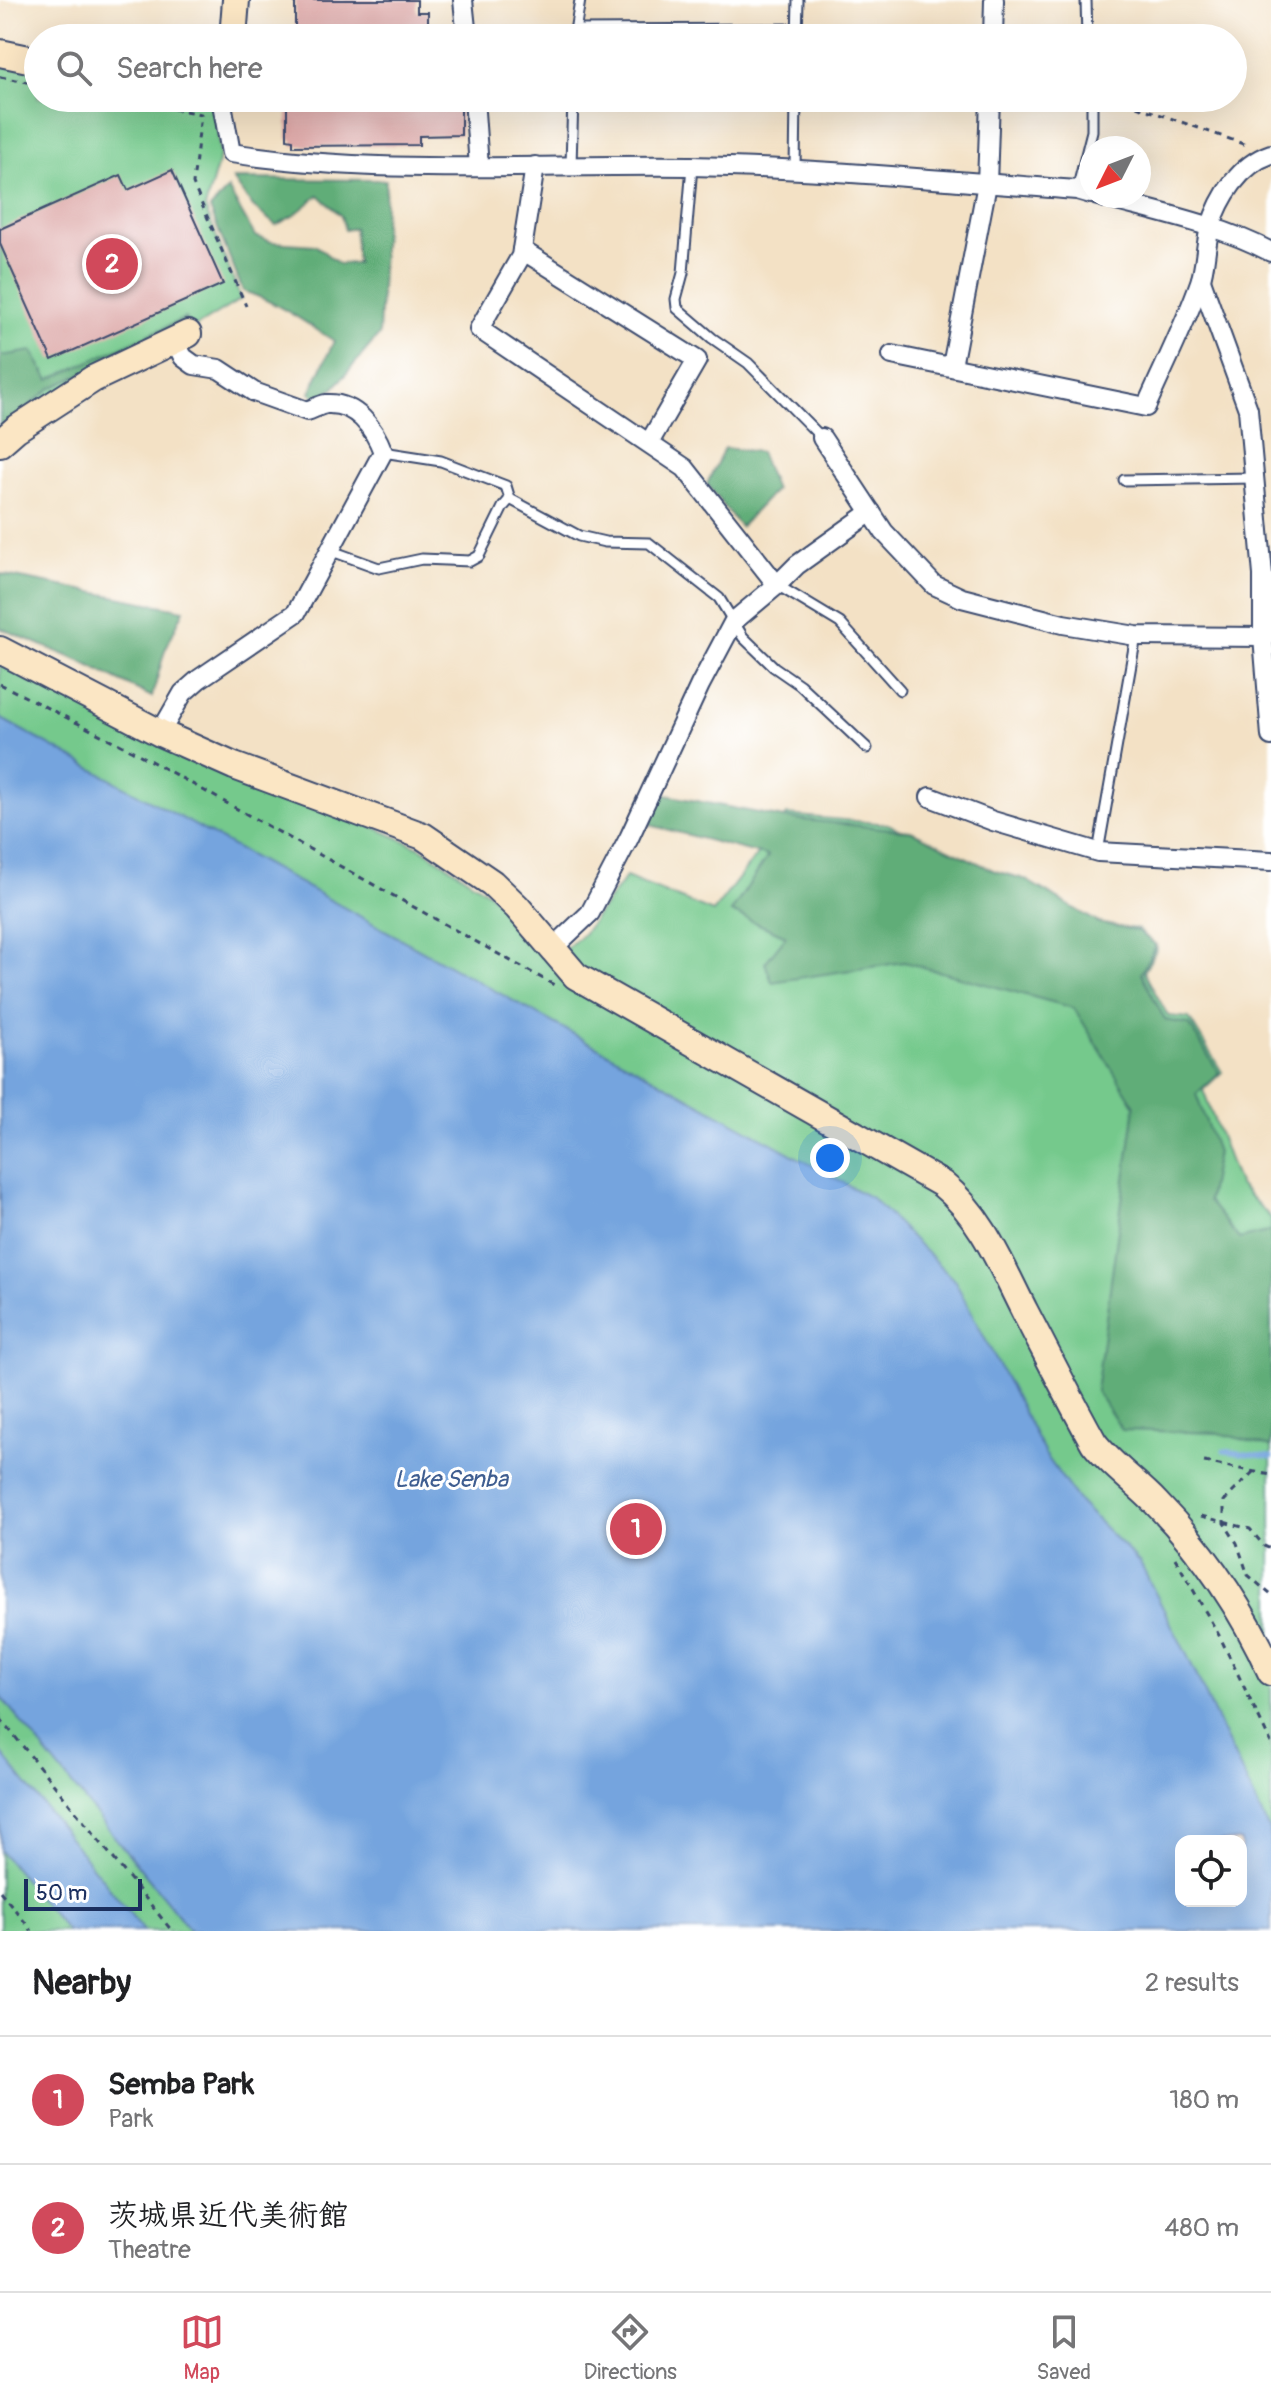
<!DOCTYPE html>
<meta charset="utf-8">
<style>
body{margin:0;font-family:Pangolin,"Klee One",sans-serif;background:#f6f6f6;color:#202124}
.controls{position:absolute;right:24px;bottom:24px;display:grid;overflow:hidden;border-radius:16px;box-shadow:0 8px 32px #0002}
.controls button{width:72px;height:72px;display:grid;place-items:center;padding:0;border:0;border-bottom:2px solid #e0e0e0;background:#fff;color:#202124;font:40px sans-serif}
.compass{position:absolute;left:1079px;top:136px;width:72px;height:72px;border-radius:50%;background:#fff;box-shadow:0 8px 32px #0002;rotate:228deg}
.scale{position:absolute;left:24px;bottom:20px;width:118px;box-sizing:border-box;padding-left:8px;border:4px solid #1b2f5e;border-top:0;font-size:22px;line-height:28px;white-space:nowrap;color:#1b2f5e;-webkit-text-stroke:6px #fff;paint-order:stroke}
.you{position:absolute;left:830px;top:1158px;width:28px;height:28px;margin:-20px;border:6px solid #fff;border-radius:50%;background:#1a73e8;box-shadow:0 0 0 12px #1a73e833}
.badge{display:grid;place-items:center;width:52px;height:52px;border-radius:50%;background:#d1495b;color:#fff;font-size:26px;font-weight:700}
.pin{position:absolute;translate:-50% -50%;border:4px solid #fff;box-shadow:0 2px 8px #0006}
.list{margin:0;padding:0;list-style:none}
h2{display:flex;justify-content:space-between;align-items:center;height:104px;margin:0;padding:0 32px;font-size:34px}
h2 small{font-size:26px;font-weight:400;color:#757577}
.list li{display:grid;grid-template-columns:52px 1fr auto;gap:24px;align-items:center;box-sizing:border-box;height:128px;padding:0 32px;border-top:2px solid #e0e0e0}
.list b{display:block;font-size:30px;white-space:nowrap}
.list p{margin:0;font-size:26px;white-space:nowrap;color:#757577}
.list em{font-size:26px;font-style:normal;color:#757577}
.icon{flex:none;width:44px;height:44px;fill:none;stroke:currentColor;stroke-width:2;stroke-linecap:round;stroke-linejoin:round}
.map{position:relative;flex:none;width:1271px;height:1931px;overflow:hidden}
.search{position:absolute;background:#fff;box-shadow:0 8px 32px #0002;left:24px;right:24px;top:24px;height:88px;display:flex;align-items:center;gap:20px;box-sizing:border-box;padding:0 28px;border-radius:44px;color:#757577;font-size:30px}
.sheet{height:360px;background:#fff}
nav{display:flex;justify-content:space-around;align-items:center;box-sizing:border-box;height:112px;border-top:2px solid #e0e0e0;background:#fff;font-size:22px;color:#757577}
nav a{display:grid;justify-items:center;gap:4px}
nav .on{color:#d1495b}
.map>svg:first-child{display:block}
</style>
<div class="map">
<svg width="1271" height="1931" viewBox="0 0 1271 1931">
<rect width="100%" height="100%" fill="#fff"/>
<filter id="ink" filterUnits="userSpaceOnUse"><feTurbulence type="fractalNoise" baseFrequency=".0125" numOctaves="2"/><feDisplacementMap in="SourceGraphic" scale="16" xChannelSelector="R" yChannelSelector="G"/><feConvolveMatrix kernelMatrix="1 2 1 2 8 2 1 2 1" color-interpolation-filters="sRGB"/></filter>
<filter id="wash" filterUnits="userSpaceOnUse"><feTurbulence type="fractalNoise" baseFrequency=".006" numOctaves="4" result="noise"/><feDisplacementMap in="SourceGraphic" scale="32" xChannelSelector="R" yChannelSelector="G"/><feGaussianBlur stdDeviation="1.8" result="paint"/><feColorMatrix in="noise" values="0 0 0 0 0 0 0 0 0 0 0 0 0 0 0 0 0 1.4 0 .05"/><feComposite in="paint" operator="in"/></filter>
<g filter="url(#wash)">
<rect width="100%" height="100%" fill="#f3e1c5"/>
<g fill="#75c98c" stroke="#487c75" stroke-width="2" fill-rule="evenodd">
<polygon points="0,61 38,69 38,98 196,98 215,102 220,156 205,208 241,299 194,328 0,431"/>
<path d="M0,661L421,848L489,893L552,960L583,934L626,877L713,912L787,815L888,824L1099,926L1138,929L1157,948L1144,972L1168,1016L1189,1018L1222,1072L1203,1090L1238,1184L1271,1218V1931H0ZM1181,1841H1241V1901H1181Z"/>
</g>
<g fill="#60ad78" stroke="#3e6e6b" stroke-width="2">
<path d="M233,179L386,180L379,335L334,388L319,399L310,393L334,341C305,322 277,302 243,291L210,209L228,189L255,236L272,242L315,245L339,264L357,263L354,228L345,230L341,216L319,195L293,216L276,225L253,207Z"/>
<polygon points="185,318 189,326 51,388 0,429 0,356 32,351 49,380"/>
<polygon points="724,448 760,452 775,490 740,527 707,484"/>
<polygon points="0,574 184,610 165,650 152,697 82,662 0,628"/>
<polygon points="661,794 784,818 911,831 995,871 1024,879 1099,923 1138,931 1156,945 1141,973 1165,1020 1189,1024 1219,1073 1196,1094 1217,1152 1208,1201 1239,1239 1271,1231 1271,1447 1219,1433 1122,1430 1096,1391 1135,1106 1074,1008 904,962 772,982 765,963 786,936 731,912 768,856 650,825"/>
</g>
<g fill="#75a4de" stroke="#486a9e" stroke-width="2" fill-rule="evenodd">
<path d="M0,718L873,1199L955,1281L1045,1454L1080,1503L1140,1563L1187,1655L1269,1830L1271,1840V1931H191L0,1696ZM1181,1841H1241V1901H1181Z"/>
<polygon points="0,1751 144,1931 67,1931 0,1851"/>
</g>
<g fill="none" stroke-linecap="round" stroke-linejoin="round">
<polyline stroke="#75a4de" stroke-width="5" points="1224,1451 1271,1457"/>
</g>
<g id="blocks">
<g fill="#dca5a4">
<polygon points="295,0 417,0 417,12 428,12 428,33 417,34 417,38 295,38"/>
<polygon points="287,98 461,98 461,135 419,136 419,145 293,146 293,140 287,139"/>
<polygon points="172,170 223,284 52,360 0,244 0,229 121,175 128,190"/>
</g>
</g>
</g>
<g filter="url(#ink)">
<use href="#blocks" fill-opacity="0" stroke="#3b4a6d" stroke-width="2"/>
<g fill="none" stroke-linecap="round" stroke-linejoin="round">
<g stroke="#3b4a6d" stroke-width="13">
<g id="lane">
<polyline points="1086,0 1087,38"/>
<polyline points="575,30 797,29"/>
<polyline points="574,38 580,0"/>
<polyline points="797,38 798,0"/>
<polyline points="571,165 573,98"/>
<polyline points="692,166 683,273 676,299 677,308 712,338 748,363 822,438"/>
<polyline points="795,169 796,98"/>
<polyline points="1077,190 1092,131 1092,98"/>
<polyline points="383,452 441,461 506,486 510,499 579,536 605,542 649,543 719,598 743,637 774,667 800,685 867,748"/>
<polyline points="1124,480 1255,478"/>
<polyline points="329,550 379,568 422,559 470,561 479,556 503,507 510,499"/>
<polyline points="777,585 840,623 900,690"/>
<polyline points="1098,852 1136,636"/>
</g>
</g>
<g stroke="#3b4a6d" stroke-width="22">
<g id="street">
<polyline points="463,0 467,38"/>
<polyline points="993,38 994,0"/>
<path d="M221,98L231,153C379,176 540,164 690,166C820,168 948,181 1077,190L1091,194"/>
<polyline points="474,98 479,167"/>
<polyline points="535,166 521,256 479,329 685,468 777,585"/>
<path d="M1098,196C1155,212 1218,224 1271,252"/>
<polyline points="522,250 697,360 649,443"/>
<polyline points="1201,280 1248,409 1263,575 1263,637 1271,736"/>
<path d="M892,355L1146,407C1164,366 1185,325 1200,282C1206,265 1205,245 1210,228C1220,197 1239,165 1271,154"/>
<polyline points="952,366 987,184 990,98"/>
<polyline points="822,438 884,532 934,585 962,598 1063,624 1136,636 1263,637"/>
<path d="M160,733L183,693L199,679L296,613L383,452C374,428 356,402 326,404C320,405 313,409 307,411L254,392L219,369L194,365L183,357L175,341"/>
<polyline points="930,797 993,821 1098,852 1271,861"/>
<polyline points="552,949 590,913 629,838 700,685 734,621 777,585 797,565 871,512"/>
</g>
</g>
<g stroke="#3b4a6d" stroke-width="30">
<g id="secondary">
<polyline points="233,38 236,0"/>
<polyline points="0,53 38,61"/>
<polyline points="0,443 16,429 93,379 188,334"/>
<path d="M0,650L160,733L234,766L423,836L492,883L517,907L576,976L942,1184C982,1216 1002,1267 1025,1312C1048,1356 1070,1400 1094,1443C1112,1466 1136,1482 1156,1503C1204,1552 1243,1610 1271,1672"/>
</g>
</g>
<g stroke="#3b4a6d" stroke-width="3" stroke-dasharray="6 6" stroke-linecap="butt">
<polyline points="0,77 38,84"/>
<polyline points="114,98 201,114 193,184 246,306"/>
<polyline points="1114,98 1249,146"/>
<polyline points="0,684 131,750 556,986"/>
<polyline points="1204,1462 1271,1475"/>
<polyline points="1253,1472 1224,1501 1224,1523 1237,1543 1248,1575 1271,1595"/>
<polyline points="1201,1516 1250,1529 1264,1546 1271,1549"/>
<polyline points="1175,1558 1220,1637 1271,1743"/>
<polyline points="0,1718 172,1931"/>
<polyline points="0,1891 32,1931"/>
</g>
<use href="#lane" stroke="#fff" stroke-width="9"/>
<use href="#street" stroke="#fff" stroke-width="18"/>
<use href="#secondary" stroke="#fbe6c4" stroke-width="26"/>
</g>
</g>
<g text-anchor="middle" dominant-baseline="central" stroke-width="6" stroke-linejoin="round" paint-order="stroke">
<g font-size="24" font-style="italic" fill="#3f5e91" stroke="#fff">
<text x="451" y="1479">Lake Senba</text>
</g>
</g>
</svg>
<div class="controls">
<button><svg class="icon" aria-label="locate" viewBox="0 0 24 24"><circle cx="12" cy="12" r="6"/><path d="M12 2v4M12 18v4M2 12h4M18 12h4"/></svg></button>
</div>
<svg class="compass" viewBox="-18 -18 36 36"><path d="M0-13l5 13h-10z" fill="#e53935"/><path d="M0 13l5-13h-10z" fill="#757577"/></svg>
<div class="scale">50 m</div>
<div class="you"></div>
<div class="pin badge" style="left:636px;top:1529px">1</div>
<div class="pin badge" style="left:112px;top:264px">2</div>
<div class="search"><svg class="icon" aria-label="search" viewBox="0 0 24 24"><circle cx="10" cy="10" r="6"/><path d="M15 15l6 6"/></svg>Search here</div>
</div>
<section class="sheet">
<h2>Nearby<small>2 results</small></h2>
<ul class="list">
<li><span class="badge">1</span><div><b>Semba Park</b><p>Park</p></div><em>180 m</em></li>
<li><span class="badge">2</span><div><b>茨城県近代美術館</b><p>Theatre</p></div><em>480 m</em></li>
</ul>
</section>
<nav>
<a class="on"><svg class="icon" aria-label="map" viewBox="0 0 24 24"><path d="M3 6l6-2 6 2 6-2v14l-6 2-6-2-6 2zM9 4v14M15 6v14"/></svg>Map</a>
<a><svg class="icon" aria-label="directions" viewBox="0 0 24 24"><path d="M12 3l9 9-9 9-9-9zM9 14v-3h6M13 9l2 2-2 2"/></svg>Directions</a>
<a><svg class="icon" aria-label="saved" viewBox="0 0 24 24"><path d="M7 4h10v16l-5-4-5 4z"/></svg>Saved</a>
</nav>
